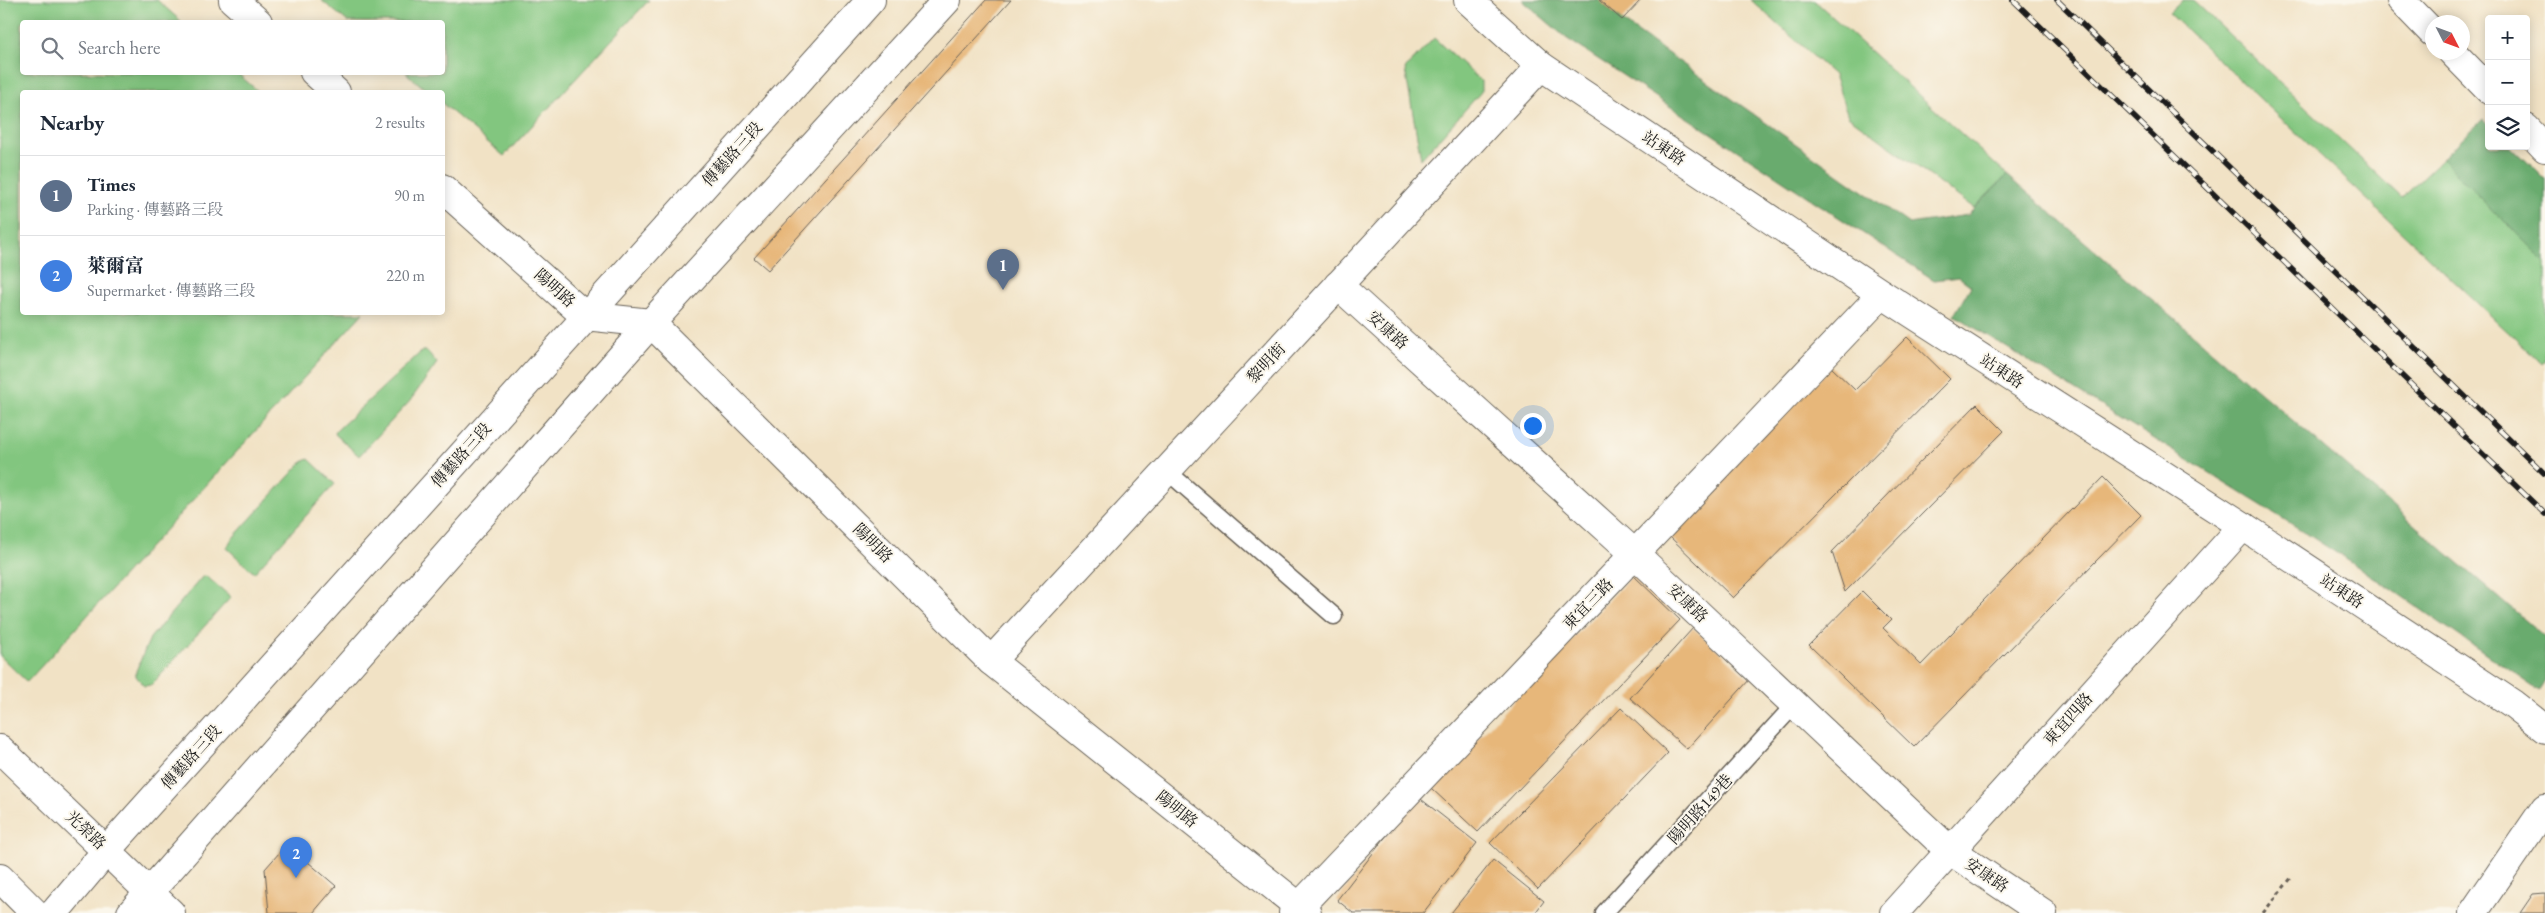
<!DOCTYPE html>
<meta charset="utf-8">
<style>
body{margin:0;font-family:"EB Garamond","Noto Serif TC",serif;background:#f6f6f7;color:#1f2937}
.controls{position:absolute;right:15px;top:15px;display:grid;overflow:hidden;border-radius:5px;box-shadow:0 2px 12px #0003}
.controls button{width:45px;height:45px;display:grid;place-items:center;padding:0;border:0;border-bottom:1px solid #e0e1e3;background:#fff;color:#1f2937;font:25px sans-serif}
.compass{position:absolute;left:2425px;top:15px;width:45px;height:45px;border-radius:50%;background:#fff;box-shadow:0 2px 12px #0003;rotate:132deg}
.you{position:absolute;left:1532px;top:425px;width:18px;height:18px;margin:-12px;border:4px solid #fff;border-radius:50%;background:#1a73e8;box-shadow:0 0 0 8px #1a73e833}
.badge{display:grid;place-items:center;width:32px;height:32px;border-radius:50%;background:#d1495b;color:#fff;font-size:16px;font-weight:700}
.pin{position:absolute;translate:-50% -41px;filter:drop-shadow(0 1px 2px #0008)}
.pin::after{content:'';position:absolute;top:26px;width:18px;height:15px;background:inherit;clip-path:polygon(0 0,100% 0,50% 100%)}
.list{margin:0;padding:0;list-style:none}
h2{display:flex;justify-content:space-between;align-items:center;height:65px;margin:0;padding:0 20px;font-size:21px}
h2 small{font-size:16px;font-weight:400;color:#747a83}
.list li{display:grid;grid-template-columns:32px 1fr auto;gap:15px;align-items:center;box-sizing:border-box;height:80px;padding:0 20px;border-top:1px solid #e0e1e3}
.list b{display:block;font-size:19px;white-space:nowrap}
.list p{margin:0;font-size:16px;white-space:nowrap;color:#747a83}
.list em{font-size:16px;font-style:normal;color:#747a83}
.icon{flex:none;width:28px;height:28px;fill:none;stroke:currentColor;stroke-width:2;stroke-linecap:round;stroke-linejoin:round}
.map{position:relative;flex:none;width:2545px;height:913px;overflow:hidden}
.search{position:absolute;background:#fff;box-shadow:0 2px 12px #0003;left:20px;top:20px;width:425px;height:55px;display:flex;align-items:center;gap:12px;box-sizing:border-box;padding:0 18px;border-radius:5px;color:#747a83;font-size:19px}
.panel{position:absolute;background:#fff;box-shadow:0 2px 12px #0003;left:20px;top:90px;width:425px;height:225px;border-radius:5px}
.map>svg:first-child{display:block}
</style>
<div class="map">
<svg width="2545" height="913" viewBox="0 0 2545 913">
<rect width="100%" height="100%" fill="#fbf7ec"/>
<filter id="ink" filterUnits="userSpaceOnUse"><feTurbulence type="fractalNoise" baseFrequency=".02" numOctaves="2"/><feDisplacementMap in="SourceGraphic" scale="10" xChannelSelector="R" yChannelSelector="G"/><feConvolveMatrix kernelMatrix="1 2 1 2 8 2 1 2 1" color-interpolation-filters="sRGB"/></filter>
<filter id="wash" filterUnits="userSpaceOnUse"><feTurbulence type="fractalNoise" baseFrequency=".0096" numOctaves="4" result="noise"/><feDisplacementMap in="SourceGraphic" scale="20" xChannelSelector="R" yChannelSelector="G"/><feGaussianBlur stdDeviation="1.12" result="paint"/><feColorMatrix in="noise" values="0 0 0 0 0 0 0 0 0 0 0 0 0 0 0 0 0 1.4 0 .05"/><feComposite in="paint" operator="in"/></filter>
<g filter="url(#wash)">
<rect width="100%" height="100%" fill="#f1e2c5"/>
<g fill="#82c67f" stroke="#4f714e">
<polygon points="0,0 157,0 182,22 22,22 22,72 237,73 259,92 22,92 22,312 363,313 27,682 0,656"/>
<polygon points="321,0 649,0 504,156 443,104 442,92 429,92 406,73 442,72 442,22 348,22"/>
<polygon points="1751,0 1814,0 2007,175 1974,208 1848,116 1834,75"/>
<polygon points="2183,0 2193,0 2402,198 2442,159 2545,262 2545,360 2542,364 2169,13"/>
<polygon points="1434,38 1481,81 1481,92 1421,159 1405,69"/>
<polygon points="422,351 427,351 437,363 410,401 359,456 335,434 336,431"/>
<polygon points="309,459 335,484 254,573 227,548 231,540 302,462"/>
<polygon points="206,576 231,597 158,678 151,685 144,686 136,676 136,671 150,638 202,577"/>
</g>
<g fill="#69ab6e" stroke="#426445">
<polygon points="1522,0 1599,0 1622,21 1909,224 1968,215 2007,175 2545,637 2545,681 2539,691 2384,584 2298,528 1954,315 1971,286 1959,277 1934,280 1566,38"/>
<polygon points="2483,119 2489,125 2489,146 2511,146 2545,179 2545,262 2442,159"/>
</g>
<g id="blocks">
<g fill="#e7b77a">
<polygon points="986,0 1011,0 768,270 754,258"/>
<polygon points="1599,0 1641,0 1622,20"/>
<polygon points="1907,337 1950,379 1733,598 1666,533 1831,367 1855,390"/>
<polygon points="1977,404 2004,431 1845,592 1832,552"/>
<polygon points="2103,477 2141,515 1914,747 1809,645 1862,591 1891,620 1883,628 1921,665"/>
<polygon points="1633,575 1680,620 1478,832 1431,788"/>
<polygon points="1693,628 1750,679 1687,749 1630,698"/>
<polygon points="1621,708 1668,753 1538,889 1490,843"/>
<polygon points="1417,796 1477,843 1423,913 1353,913 1337,900"/>
<polygon points="287,844 336,886 313,913 269,913 265,869"/>
<polygon points="1493,860 1544,901 1535,913 1451,913"/>
<polygon points="2545,893 2545,913 2520,913 2533,894"/>
</g>
</g>
</g>
<g filter="url(#ink)">
<use href="#blocks" fill-opacity="0" stroke="#676157" stroke-width="1"/>
<g fill="none" stroke-linecap="round" stroke-linejoin="round">
<g stroke="#676157" stroke-width="19">
<g id="lane">
<polyline points="1167,471 1334,616"/>
<polyline points="1604,913 1795,704"/>
</g>
</g>
<g stroke="#676157" stroke-width="30">
<g id="street">
<polyline points="233,0 258,22"/>
<polyline points="1468,0 1541,66 1882,294 2243,526 2513,704 2545,729"/>
<polyline points="2401,0 2432,32"/>
<polyline points="2452,52 2489,90"/>
<polyline points="314,72 336,92"/>
<polyline points="2526,128 2545,148"/>
<polyline points="442,188 585,316 651,323 991,661 1307,913"/>
<polyline points="1338,285 1635,554 1949,850 2043,913"/>
<polyline points="991,661 1541,66"/>
<polyline points="1293,913 1882,294"/>
<polyline points="1894,913 2243,526"/>
<polyline points="2473,913 2545,808"/>
</g>
</g>
<g stroke="#676157" stroke-width="30">
<g id="secondary">
<polyline points="0,749 171,913"/>
<polyline points="0,878 35,913"/>
<polyline points="54,913 107,850 871,0"/>
<polyline points="131,913 651,323 947,0"/>
</g>
</g>
<polyline stroke="#676157" stroke-width="3" stroke-dasharray="4 4" stroke-linecap="butt" points="2263,913 2292,877"/>
<use href="#lane" stroke="#fff" stroke-width="16"/>
<use href="#street" stroke="#fff" stroke-width="28"/>
<use href="#secondary" stroke="#fff" stroke-width="28"/>
<g stroke="#1c1c1c" stroke-width="5.5">
<g id="rail">
<polyline points="2013,0 2545,514"/>
<polyline points="2057,0 2545,474"/>
</g>
</g>
<use href="#rail" stroke="#fbf7ec" stroke-width="4" stroke-dasharray="11" stroke-linecap="butt"/>
</g>
</g>
<g text-anchor="middle" dominant-baseline="central" stroke-width="4" stroke-linejoin="round" paint-order="stroke">
<g font-size="16" fill="#1c1c1c" stroke="#fbf7ec">
<text transform="translate(1664 148) rotate(34)">站東路</text>
<text transform="translate(732 154) rotate(-48)">傳藝路三段</text>
<text transform="translate(555 288) rotate(42)">陽明路</text>
<text transform="translate(1388 330) rotate(42)">安康路</text>
<text transform="translate(1266 363) rotate(-47)">黎明街</text>
<text transform="translate(2002 371) rotate(33)">站東路</text>
<text transform="translate(461 455) rotate(-48)">傳藝路三段</text>
<text transform="translate(873 543) rotate(45)">陽明路</text>
<text transform="translate(2342 591) rotate(33)">站東路</text>
<text transform="translate(1688 603) rotate(43)">安康路</text>
<text transform="translate(1588 604) rotate(-46)">東宜三路</text>
<text transform="translate(2068 719) rotate(-48)">東宜四路</text>
<text transform="translate(191 757) rotate(-48)">傳藝路三段</text>
<text transform="translate(1177 809) rotate(39)">陽明路</text>
<text transform="translate(1700 809) rotate(-48)">陽明路149巷</text>
<text transform="translate(86 830) rotate(43)">光榮路</text>
<text transform="translate(1987 875) rotate(34)">安康路</text>
</g>
</g>
</svg>
<div class="controls">
<button>+</button>
<button>−</button>
<button><svg class="icon" aria-label="layers" viewBox="0 0 24 24"><path d="M12 4l9 5-9 5-9-5zM3 14l9 5 9-5"/></svg></button>
</div>
<svg class="compass" viewBox="-18 -18 36 36"><path d="M0-13l5 13h-10z" fill="#e53935"/><path d="M0 13l5-13h-10z" fill="#747a83"/></svg>
<div class="you"></div>
<div class="pin badge" style="left:1003px;top:290px;background:#5c6f8a">1</div>
<div class="pin badge" style="left:296px;top:878px;background:#3f7fe0">2</div>
<div class="search"><svg class="icon" aria-label="search" viewBox="0 0 24 24"><circle cx="10" cy="10" r="6"/><path d="M15 15l6 6"/></svg>Search here</div>
<section class="panel">
<h2>Nearby<small>2 results</small></h2>
<ul class="list">
<li><span class="badge" style="background:#5c6f8a">1</span><div><b>Times</b><p>Parking · 傳藝路三段</p></div><em>90 m</em></li>
<li><span class="badge" style="background:#3f7fe0">2</span><div><b>萊爾富</b><p>Supermarket · 傳藝路三段</p></div><em>220 m</em></li>
</ul>
</section>
</div>
